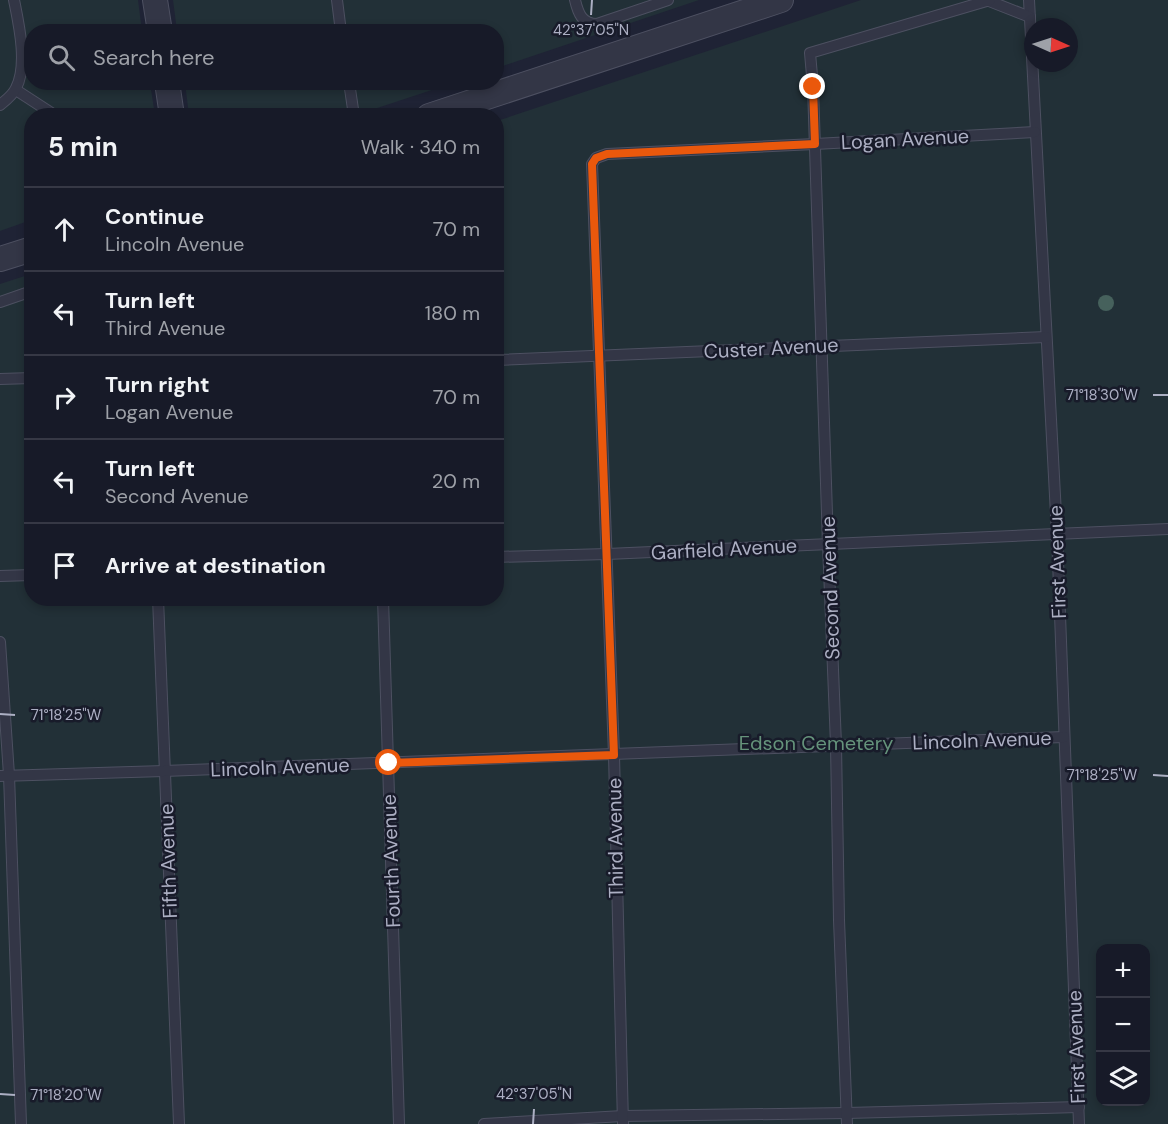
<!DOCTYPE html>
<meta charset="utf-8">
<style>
body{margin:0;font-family:"DM Sans",sans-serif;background:#202330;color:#f1f3f6}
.controls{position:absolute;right:18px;bottom:18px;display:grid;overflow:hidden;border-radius:12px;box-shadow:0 3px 9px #0003}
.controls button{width:54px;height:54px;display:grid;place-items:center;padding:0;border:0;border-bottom:2px solid #363845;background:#171a28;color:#f1f3f6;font:30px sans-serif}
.compass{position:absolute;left:1024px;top:18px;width:54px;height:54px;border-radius:50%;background:#171a28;box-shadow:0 3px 9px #0003;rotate:93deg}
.stop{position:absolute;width:18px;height:18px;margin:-14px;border:4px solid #ea580c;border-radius:50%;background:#fff}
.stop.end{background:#ea580c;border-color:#fff;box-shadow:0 2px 6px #0008}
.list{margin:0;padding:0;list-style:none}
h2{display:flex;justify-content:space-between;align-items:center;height:78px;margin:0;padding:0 24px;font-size:26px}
h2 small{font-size:20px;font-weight:400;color:#9ea1a8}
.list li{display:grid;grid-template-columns:39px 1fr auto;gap:18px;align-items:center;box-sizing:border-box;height:84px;padding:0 24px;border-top:2px solid #363845}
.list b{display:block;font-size:22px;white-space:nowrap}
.list p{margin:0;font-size:20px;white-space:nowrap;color:#9ea1a8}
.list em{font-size:20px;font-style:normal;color:#9ea1a8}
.icon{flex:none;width:33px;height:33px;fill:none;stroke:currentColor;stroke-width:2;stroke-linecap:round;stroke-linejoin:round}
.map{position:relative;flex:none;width:1168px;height:1124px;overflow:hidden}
.search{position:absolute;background:#171a28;box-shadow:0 3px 9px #0003;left:24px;top:24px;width:480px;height:66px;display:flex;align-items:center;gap:15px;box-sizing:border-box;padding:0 21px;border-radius:24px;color:#9ea1a8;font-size:22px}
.panel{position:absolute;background:#171a28;box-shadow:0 3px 9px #0003;left:24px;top:108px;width:480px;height:498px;border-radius:24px}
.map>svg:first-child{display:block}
</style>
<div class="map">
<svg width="1168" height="1124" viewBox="0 0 1168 1124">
<rect width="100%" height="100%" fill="#1f2335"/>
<g fill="#223037" fill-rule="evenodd">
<polygon points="0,0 138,0 142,31 32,32 32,82 150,83 155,115 32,116 31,220 0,231"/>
<polygon points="173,0 699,0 497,68 496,32 177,31"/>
<path d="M861,0H1168V1124H0V284L31,274L32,598H496L497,121ZM1033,27H1069V63H1033ZM1100,948H1146V1102H1100Z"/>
<polygon points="185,83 453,83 353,116 189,115"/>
</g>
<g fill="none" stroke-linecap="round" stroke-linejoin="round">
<g stroke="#4d5061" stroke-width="12">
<g id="service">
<polyline points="337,0 341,32"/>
<path d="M575,0C578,13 582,24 597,24L668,0"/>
<polyline points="1029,0 1057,534 1079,1124"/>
<polyline points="989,1 1030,17"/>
<polyline points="349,82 354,116"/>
<polyline points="16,90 56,116"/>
<path d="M0,105C5,101 13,95 16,88C28,65 19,25 14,0"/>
<polyline points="0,302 32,291"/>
<polyline points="496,360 1046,337"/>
<polyline points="0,379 32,378"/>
<polyline points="496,557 607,554 1168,529"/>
<polyline points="0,576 32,575"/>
<polyline points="158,598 179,1124"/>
<polyline points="383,598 399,1124"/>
<polyline points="0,642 9,775 21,1124"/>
<polyline points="0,776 164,771 1064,737"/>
<polyline points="484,1124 623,1116 847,1113 1079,1107"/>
<polyline points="623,1124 614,755 592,164 596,158 607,154 815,144 1035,132"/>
<polyline points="847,1124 839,920 836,745 828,544 813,87 810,53 990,0"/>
</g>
</g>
<g stroke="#4d5061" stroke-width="26">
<g id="tertiary">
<polyline points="155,0 160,32"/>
<polyline points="167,82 172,116"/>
<polyline points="429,116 781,0"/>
<polyline points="0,259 32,249"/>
</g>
</g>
<use href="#service" stroke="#333646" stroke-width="10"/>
<use href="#tertiary" stroke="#333646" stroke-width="24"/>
</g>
<circle fill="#46615c" cx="1106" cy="303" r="8"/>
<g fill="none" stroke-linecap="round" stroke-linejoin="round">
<polyline stroke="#ea580c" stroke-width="8" points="389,763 614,755 592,164 596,158 607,154 815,144 813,87"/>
</g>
<path fill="none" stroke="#acafc3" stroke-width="2" d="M591,15L592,0M1153,395H1168M0,714L15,715M1153,775L1168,776M0,1094L15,1095M533,1124L534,1109"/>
<g text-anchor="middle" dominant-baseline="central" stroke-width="5" stroke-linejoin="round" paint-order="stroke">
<g font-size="20" fill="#acafc3" stroke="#181b2a">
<text transform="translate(905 139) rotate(-3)">Logan Avenue</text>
<text transform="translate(771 348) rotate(-3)">Custer Avenue</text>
<text transform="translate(724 549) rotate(-3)">Garfield Avenue</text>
<text transform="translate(1057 562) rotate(-92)">First Avenue</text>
<text transform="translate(830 588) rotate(-92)">Second Avenue</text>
<text transform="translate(982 740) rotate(-2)">Lincoln Avenue</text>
<text transform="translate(280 767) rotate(-2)">Lincoln Avenue</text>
<text transform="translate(615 838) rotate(-91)">Third Avenue</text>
<text transform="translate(168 861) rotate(-92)">Fifth Avenue</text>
<text transform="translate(391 861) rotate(-92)">Fourth Avenue</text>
<text transform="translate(1076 1047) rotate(-92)">First Avenue</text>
</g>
<g font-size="20" fill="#65937b" stroke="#181b2a">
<text x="816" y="743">Edson Cemetery</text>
</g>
</g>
<g font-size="15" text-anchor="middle" fill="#acafc3" stroke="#181b2a" stroke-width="5" stroke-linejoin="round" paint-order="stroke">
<text x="591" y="35">42°37'05"N</text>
<text x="1102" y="400">71°18'30"W</text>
<text x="66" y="720">71°18'25"W</text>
<text x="1102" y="780">71°18'25"W</text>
<text x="534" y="1099">42°37'05"N</text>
<text x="66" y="1100">71°18'20"W</text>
</g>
</svg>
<div class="controls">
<button>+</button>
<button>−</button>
<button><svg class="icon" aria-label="layers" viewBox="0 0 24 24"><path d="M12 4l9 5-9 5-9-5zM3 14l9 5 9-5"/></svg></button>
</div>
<svg class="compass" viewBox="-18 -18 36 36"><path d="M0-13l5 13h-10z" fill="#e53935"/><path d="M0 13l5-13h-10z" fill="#9ea1a8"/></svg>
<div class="stop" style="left:389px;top:763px"></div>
<div class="stop end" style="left:813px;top:87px"></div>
<div class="search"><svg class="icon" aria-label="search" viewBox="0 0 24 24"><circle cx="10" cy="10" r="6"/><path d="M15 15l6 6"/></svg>Search here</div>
<section class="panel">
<h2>5 min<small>Walk · 340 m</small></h2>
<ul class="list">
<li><svg class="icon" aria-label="ahead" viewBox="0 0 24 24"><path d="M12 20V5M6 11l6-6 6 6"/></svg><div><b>Continue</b><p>Lincoln Avenue</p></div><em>70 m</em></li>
<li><svg class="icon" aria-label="left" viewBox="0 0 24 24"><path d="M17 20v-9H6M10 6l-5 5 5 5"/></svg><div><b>Turn left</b><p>Third Avenue</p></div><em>180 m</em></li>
<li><svg class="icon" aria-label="right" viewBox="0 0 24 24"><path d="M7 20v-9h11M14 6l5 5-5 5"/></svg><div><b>Turn right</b><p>Logan Avenue</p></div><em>70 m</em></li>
<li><svg class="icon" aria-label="left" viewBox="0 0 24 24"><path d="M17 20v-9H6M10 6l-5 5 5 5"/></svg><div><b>Turn left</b><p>Second Avenue</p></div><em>20 m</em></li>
<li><svg class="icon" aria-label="arrive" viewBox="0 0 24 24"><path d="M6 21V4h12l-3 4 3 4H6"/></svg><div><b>Arrive at destination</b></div></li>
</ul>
</section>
</div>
